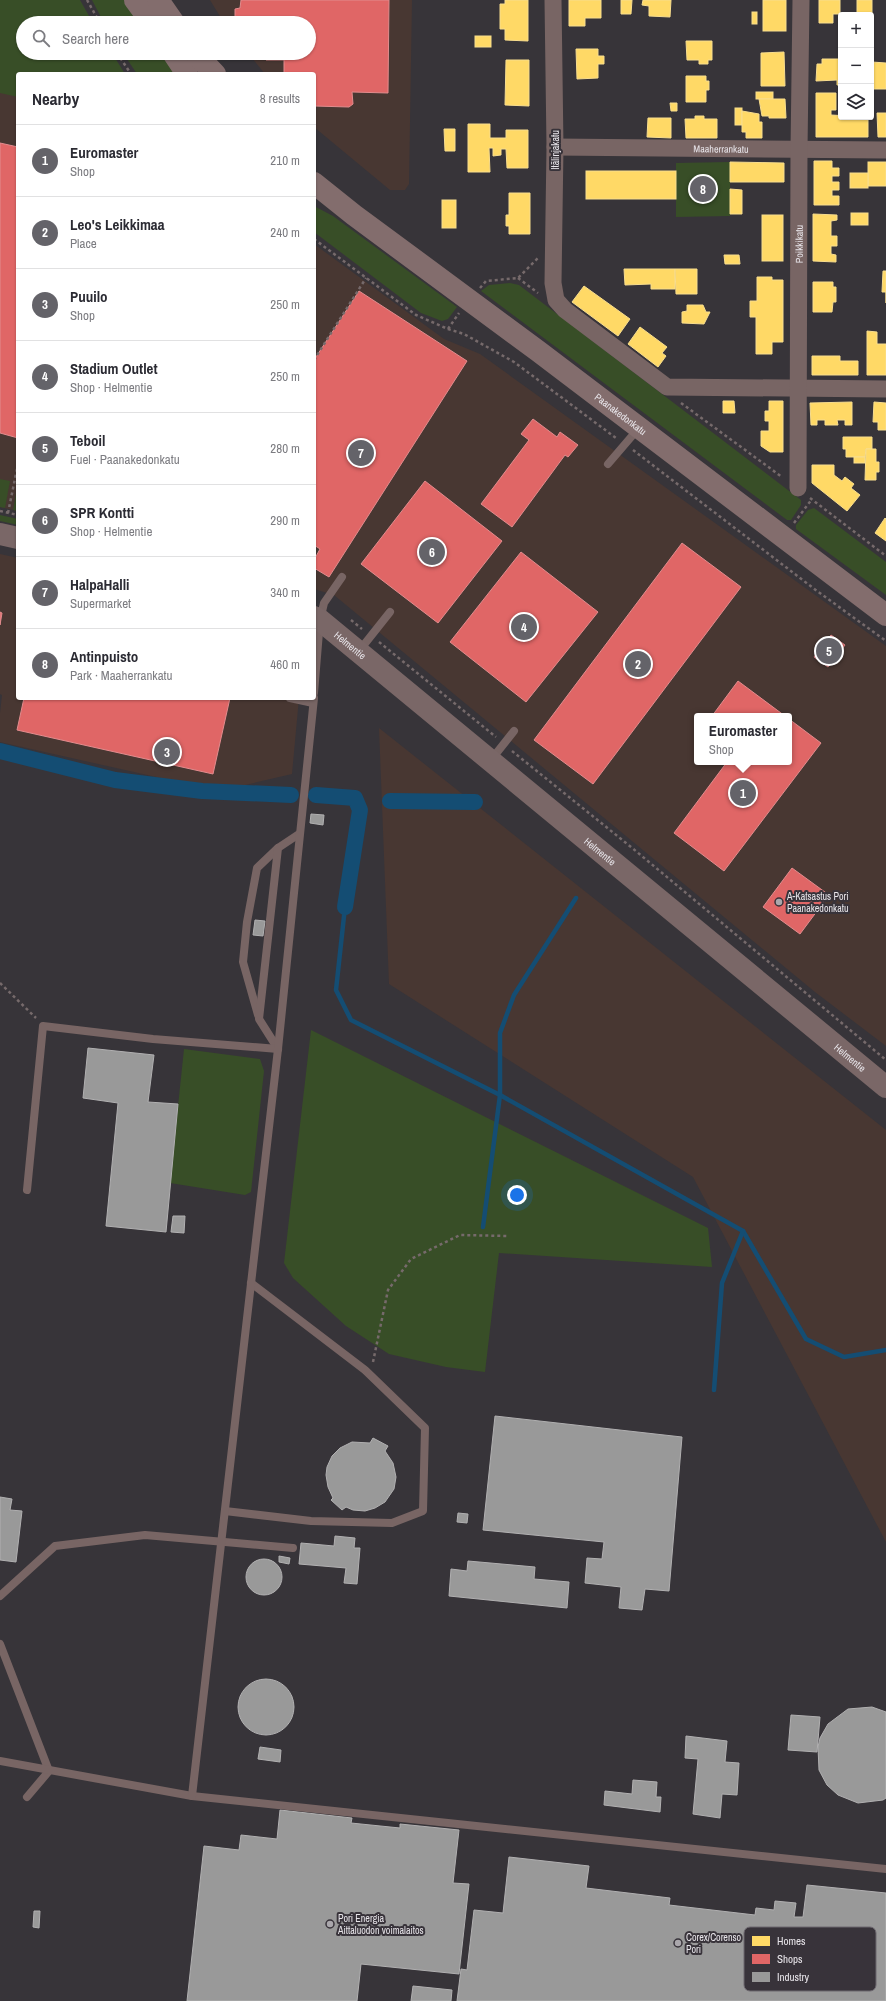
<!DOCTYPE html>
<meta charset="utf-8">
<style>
body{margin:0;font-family:"Archivo Narrow",sans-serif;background:#f2f2f3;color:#2b2b33}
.controls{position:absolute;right:12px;top:12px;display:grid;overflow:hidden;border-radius:4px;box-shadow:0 1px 3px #0004}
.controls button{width:36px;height:36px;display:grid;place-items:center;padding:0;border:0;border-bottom:1px solid #e1e1e2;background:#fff;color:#2b2b33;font:20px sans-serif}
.you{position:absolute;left:517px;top:1195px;width:14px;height:14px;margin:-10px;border:3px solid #fff;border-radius:50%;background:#1a73e8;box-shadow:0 0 0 6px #1a73e833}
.badge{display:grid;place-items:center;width:26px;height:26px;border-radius:50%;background:#646369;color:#fff;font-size:13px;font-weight:700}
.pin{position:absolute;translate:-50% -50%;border:2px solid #fff;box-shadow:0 1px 4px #0006}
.popup{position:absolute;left:694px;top:713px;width:98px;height:52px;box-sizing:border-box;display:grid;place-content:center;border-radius:4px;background:#fff;filter:drop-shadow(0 1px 3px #0005);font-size:13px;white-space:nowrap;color:#7c7c81}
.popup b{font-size:15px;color:#2b2b33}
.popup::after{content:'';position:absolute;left:50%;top:100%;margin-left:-8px;border:8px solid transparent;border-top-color:#fff}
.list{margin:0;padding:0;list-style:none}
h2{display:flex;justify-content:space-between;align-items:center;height:52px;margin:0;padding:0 16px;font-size:17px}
h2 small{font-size:13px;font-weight:400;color:#7c7c81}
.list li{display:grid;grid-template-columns:26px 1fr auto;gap:12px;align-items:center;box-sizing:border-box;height:72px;padding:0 16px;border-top:1px solid #e1e1e2}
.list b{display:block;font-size:15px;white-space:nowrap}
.list p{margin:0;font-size:13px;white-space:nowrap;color:#7c7c81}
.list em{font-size:13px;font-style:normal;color:#7c7c81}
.icon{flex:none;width:22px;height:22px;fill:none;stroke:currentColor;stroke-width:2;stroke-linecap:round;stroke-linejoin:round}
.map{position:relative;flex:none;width:886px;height:2001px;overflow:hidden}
.search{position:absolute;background:#fff;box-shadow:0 1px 3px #0004;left:16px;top:16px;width:300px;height:44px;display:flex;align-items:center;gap:10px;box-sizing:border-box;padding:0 14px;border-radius:22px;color:#7c7c81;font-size:15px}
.panel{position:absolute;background:#fff;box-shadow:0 1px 3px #0004;left:16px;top:72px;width:300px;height:628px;border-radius:4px}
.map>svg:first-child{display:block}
</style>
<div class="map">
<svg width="886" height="2001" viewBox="0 0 886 2001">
<rect width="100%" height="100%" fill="#373439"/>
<g fill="#483732" fill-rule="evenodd">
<polygon points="210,0 412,0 409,184 405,190 390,190 314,127 314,74 265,74 248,53 309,53 309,23 224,23"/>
<polygon points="0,16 23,53 18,74 18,511 0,507"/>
<path d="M314,244L444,339L480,354L886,646V1046L815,992L334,595L314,589ZM697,716H789V762H697Z"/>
<polygon points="0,554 18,558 18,698 299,698 292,774 219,791 0,742 0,713 2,695 0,694"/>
<polygon points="379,728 886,1130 886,1542 693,1177 389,984"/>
</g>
<g fill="#384e27">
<polygon points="0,0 80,0 93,23 23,23 23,53 112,53 125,74 18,74 18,97 0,93"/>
<polygon points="92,0 128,0 144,23 104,23"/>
<polygon points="123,53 164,53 179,74 137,74"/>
<polygon points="730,162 730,216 676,217 676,163"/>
<polygon points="314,206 333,216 457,307 448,319 442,321 421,313 314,232"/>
<polygon points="510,283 519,285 801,500 801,505 791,520 787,520 481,291 489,285"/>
<polygon points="0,479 10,481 5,508 0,507"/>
<polygon points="18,483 18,511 13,510"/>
<polygon points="814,508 886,562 886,595 796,529 796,525 808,510"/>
<polygon points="0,515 18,519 18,525 0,521"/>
<polygon points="311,1030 708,1228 712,1267 499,1253 485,1372 446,1367 389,1354 346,1326 293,1278 284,1263"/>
<polygon points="184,1049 260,1059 264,1071 251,1192 245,1195 170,1183"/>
</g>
<g fill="#ffd966" stroke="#f8dd8e">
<polygon points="505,0 528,0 528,41 505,40 505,29 500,29 500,4 505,4"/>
<polygon points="569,0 601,0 601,18 585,18 585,26 569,26"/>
<polygon points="621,0 632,0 631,14 621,14"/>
<polygon points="643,0 671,0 670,17 649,16 649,6 642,5"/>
<rect x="763" y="0" width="23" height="31"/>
<polygon points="819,0 840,0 840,14 833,14 833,23 819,23"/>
<polygon points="857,0 872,0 872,31 871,15 857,15"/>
<rect x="752" y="12" width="5" height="12"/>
<rect x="475" y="36" width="16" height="11"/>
<polygon points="686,41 712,41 712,60 708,60 708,64 699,64 699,60 687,60"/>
<polygon points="576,49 598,49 598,56 604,56 604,64 598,64 598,78 577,79"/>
<polygon points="784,52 785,86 761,86 761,53"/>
<rect x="871" y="58" width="1" height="28"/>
<polygon points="822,59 841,59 841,85 837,85 837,80 816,81 817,64 822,64"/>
<polygon points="506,60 529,60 529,106 505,105"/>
<polygon points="872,62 886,63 886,89 872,89"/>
<polygon points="686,76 706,76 706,81 709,81 709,90 706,90 706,102 686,102"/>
<rect x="756" y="92" width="17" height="7"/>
<polygon points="816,93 836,93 836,110 831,110 831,115 868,117 868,137 816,137"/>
<polygon points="759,99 785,99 786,118 769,118 769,116 762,116"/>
<polygon points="670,103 677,103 677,111 671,111"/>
<rect x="735" y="108" width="7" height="17"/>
<polygon points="742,111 759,114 759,122 762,122 762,138 746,138 746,132 742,132"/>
<polygon points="877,113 886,113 886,137 878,137"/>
<polygon points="695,116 704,116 704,119 717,119 717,138 686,138 685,119 695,119"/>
<polygon points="648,118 671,118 671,138 647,137"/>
<polygon points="468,124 490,124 490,138 506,138 506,130 528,130 528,168 507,168 506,149 501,149 501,155 493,156 493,148 489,148 490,172 468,172"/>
<polygon points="444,129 455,129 455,151 445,151"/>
<polygon points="814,161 832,161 832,168 839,168 839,176 832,176 832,182 839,182 839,190 832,190 832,196 839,196 839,205 814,205"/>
<polygon points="730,162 784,163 784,182 730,182"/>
<rect x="868" y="162" width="18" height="24"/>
<rect x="586" y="171" width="90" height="28"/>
<rect x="850" y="173" width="18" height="15"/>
<polygon points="730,189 742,190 742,214 730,214"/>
<polygon points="509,193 530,193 530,234 509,234 509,226 506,226 506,215 509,215"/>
<rect x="442" y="200" width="14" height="28"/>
<rect x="851" y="213" width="17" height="12"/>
<polygon points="813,214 837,215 837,220 831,221 831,236 837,236 837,246 831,246 831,254 836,255 836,262 813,261"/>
<rect x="762" y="215" width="21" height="46"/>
<polygon points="724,255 739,255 740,264 725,264"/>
<polygon points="624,269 675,269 675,289 651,289 651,284 625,285"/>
<polygon points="675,269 697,269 697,294 676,294"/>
<polygon points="883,271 886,271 886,303 886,292 882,292"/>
<polygon points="757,277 772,277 772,280 783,280 783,342 772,342 772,354 756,354 756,317 750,317 750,301 757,301"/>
<polygon points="813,282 833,282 833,287 836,287 836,302 833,302 832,312 813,312"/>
<polygon points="584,286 630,319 618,336 572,302"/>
<polygon points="687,305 703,305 706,312 710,312 704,324 682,323 682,312 687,311"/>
<polygon points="640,327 667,347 662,353 666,356 658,367 628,344"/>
<polygon points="867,331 877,332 877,344 886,344 886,375 867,375"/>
<polygon points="812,356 840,356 840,361 858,361 858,375 812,375"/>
<polygon points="723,401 734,401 735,413 723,413"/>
<polygon points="769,401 783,401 783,452 770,452 761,446 761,431 769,431 769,421 765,421 765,411 769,411"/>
<polygon points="852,402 852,425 845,425 845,420 837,420 838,425 825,425 825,420 817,420 817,425 811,425 810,403"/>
<polygon points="874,402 886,403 886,430 878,430 878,422 873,422"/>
<polygon points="843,437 872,437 872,449 866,449 865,457 846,457 846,449 843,449"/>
<polygon points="866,449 876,449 876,462 879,462 879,472 876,472 876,480 865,480"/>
<rect x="854" y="457" width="11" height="6"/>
<polygon points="812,465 834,465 834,475 842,481 845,477 854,484 851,488 860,495 847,511 812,483"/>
<polygon points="885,518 886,519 886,541 875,533"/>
</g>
<g fill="#e06666" stroke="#e28c8e">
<polygon points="241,0 389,0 388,93 352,92 353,104 349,107 314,106 314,74 284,74 284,60 266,60 262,56 262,53 309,53 309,23 241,23 241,21 235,21 235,9 240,8"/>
<polygon points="0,143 18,147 18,438 0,433"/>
<polygon points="359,291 467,361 329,577 314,568 314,560 320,549 314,545 314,360"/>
<polygon points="533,419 557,437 560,432 578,445 568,457 565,455 512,527 481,504 529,440 521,434"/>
<polygon points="425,481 502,541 438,623 361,564"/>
<polygon points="682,543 741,587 593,784 534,740"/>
<polygon points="521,552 598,612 526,702 450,642"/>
<polygon points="0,612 2,613 0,625"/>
<polygon points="831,635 845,645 828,667 814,657"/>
<polygon points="738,681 785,716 712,716"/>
<polygon points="24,698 230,698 213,774 17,730"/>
<polygon points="789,719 821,743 724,871 674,833 727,762 789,762"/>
<polygon points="792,868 829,895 800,934 763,907"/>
</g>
<g fill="#999" stroke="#b1b0b1">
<polygon points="311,814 324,815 323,825 310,823"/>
<polygon points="255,920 265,921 263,936 253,935"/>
<polygon points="88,1048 154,1055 148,1102 178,1104 166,1232 106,1226 118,1103 83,1098"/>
<polygon points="173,1216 185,1216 184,1233 171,1232"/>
<polygon points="495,1416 682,1437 669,1591 645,1589 642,1610 619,1608 621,1587 585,1583 587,1558 602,1559 604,1542 483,1530"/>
<polygon points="373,1438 388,1446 385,1451 393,1463 396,1477 394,1489 385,1502 375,1508 365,1511 353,1510 346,1507 342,1510 331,1500 333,1498 328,1487 326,1475 327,1467 332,1456 340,1448 352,1442 370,1443"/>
<polygon points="0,1497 12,1499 10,1510 22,1511 16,1562 0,1560"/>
<polygon points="458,1513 468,1514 467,1523 457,1522"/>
<polygon points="335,1536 355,1538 354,1548 360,1548 357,1584 344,1583 346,1568 299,1564 301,1543 334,1546"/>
<polygon points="279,1556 290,1558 289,1564 279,1562"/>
<circle cx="264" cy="1577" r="18"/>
<polygon points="468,1561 535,1567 534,1579 569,1582 567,1608 449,1596 451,1569 467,1571"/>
<circle cx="266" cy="1707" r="28"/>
<polygon points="872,1707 886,1712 886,1798 883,1800 858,1803 838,1795 827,1785 819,1770 818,1747 820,1738 828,1724 848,1709"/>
<polygon points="791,1715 820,1717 817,1752 788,1750"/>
<polygon points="686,1736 727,1741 725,1762 739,1763 737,1795 722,1794 720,1818 693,1814 698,1759 685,1758"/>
<polygon points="260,1747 281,1750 280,1762 258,1759"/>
<polygon points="633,1780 657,1782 656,1797 661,1797 660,1812 604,1805 605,1791 632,1794"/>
<polygon points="280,1810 352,1818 351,1823 400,1828 400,1824 459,1830 453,1883 469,1884 459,1974 361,1964 357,2001 187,2001 204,1846 239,1850 241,1835 277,1839"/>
<polygon points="509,1857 589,1866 586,1888 670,1898 669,1905 755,1915 756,1908 774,1910 775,1901 796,1903 794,1917 803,1917 807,1885 886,1893 886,2001 457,2001 461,1969 467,1970 474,1910 503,1913"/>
<polygon points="34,1911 40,1911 39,1928 33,1927"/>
<polygon points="413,1986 452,1990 451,2001 411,2001"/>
</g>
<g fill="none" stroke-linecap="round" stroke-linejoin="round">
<g stroke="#144d73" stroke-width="4.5">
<polyline points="345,907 336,990 351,1020 500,1095 743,1231 806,1339 844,1357 886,1350"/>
<polyline points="483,1227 500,1095 500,1033 514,995 576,898"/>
<polyline points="714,1390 722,1283 743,1231"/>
</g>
<g stroke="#144d73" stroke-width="16">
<polyline points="0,751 115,780 202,791 291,795"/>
<polyline points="316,795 355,798 360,810 345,907"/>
<polyline points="390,801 475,802"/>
</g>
<g stroke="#766a6b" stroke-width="2.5" stroke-dasharray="3 3" stroke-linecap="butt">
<polyline points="87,0 100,23"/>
<polyline points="117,53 131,74"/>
<polyline points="314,239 416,315 448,329 464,334 514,362 616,438"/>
<polyline points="518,278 538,293"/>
<polyline points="480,288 486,281 518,278 538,258"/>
<polyline points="448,329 459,313"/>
<polyline points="314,360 366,278"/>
<polyline points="681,403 782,477"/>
<polyline points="633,450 817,591 886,641"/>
<polyline points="810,498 886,556"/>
<polyline points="0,511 18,515"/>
<polyline points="8,513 18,464"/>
<polyline points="794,523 812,499"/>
<polyline points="351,620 362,629"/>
<polyline points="379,642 496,737"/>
<polyline points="512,751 631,847 886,1060"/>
<polyline points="0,983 36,1018"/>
<polyline points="373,1362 388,1290 411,1259 460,1235 508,1236"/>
</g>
<g stroke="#786564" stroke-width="8">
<polyline points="608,464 638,429"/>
<polyline points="359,651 390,612"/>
<polyline points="314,693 320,620 324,603 342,577"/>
<polyline points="290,698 313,703"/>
<polyline points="491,760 514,731"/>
<polyline points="258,1015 243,962 247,922 257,868 278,848"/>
<polyline points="278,1049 259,1019 278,848 299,834"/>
<polyline points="27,1190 43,1026 153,1039 278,1049"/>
<polyline points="225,1511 311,1521 392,1523 423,1511 425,1428 365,1370 251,1283"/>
<polyline points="0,1596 55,1546 145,1535 293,1548"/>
<polyline points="0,1644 49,1771 27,1797"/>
<polyline points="0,1761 192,1796 886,1869"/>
<polyline points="192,1796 278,1049 314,698"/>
</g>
<g stroke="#786564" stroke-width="17">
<polyline points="553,0 555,147 553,283 556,300 565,310 667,387 886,389"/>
<path id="s1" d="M555,147L886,150"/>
<path id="s2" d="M798,488L799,150L801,0"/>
</g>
<g stroke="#7a6767" stroke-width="22">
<polyline points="0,534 18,538"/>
<path id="s3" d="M314,617L320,620L886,1087"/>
</g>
<g stroke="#836d6d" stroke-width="22">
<polyline points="135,0 152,23"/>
<polyline points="158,0 174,23"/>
<polyline points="173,53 187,74"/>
<polyline points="195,53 215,74"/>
<path id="s4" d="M314,183L354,215L538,351L886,615"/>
</g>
</g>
<g fill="#aaa7ac" stroke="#38333a" stroke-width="1.5">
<circle cx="779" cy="902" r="4"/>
<circle cx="330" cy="1924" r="4"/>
<circle cx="678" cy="1943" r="4"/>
</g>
<g text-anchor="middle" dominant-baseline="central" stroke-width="4" stroke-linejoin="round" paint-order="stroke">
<g font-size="10" fill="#e8e5ea" stroke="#38333a">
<text stroke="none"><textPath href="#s1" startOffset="166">Maaherrankatu</textPath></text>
<text transform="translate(555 150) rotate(-90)">Itälinjakatu</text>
<text stroke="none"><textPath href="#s2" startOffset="244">Poikkikatu</textPath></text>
<text stroke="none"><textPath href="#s4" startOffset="384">Paanakedonkatu</textPath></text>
<text stroke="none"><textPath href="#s3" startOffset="46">Helmentie</textPath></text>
<text stroke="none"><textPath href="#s3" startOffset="370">Helmentie</textPath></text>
<text stroke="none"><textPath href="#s3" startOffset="694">Helmentie</textPath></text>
</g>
<g font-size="10" fill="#e8e5ea" stroke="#38333a" text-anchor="start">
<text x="787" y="896">A-Katsastus Pori<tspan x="787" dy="12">Paanakedonkatu</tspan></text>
<text x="338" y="1918">Pori Energia<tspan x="338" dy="12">Aittaluodon voimalaitos</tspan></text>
<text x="686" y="1937">Corex/Corenso<tspan x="686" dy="12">Pori</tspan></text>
</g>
</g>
<rect x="744" y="1927" width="132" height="64" rx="6" fill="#38333a" stroke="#6d686f" stroke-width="1"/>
<rect x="752" y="1936" width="18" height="10" fill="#ffd966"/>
<rect x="752" y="1954" width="18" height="10" fill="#e06666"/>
<rect x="752" y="1972" width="18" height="10" fill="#999"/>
<g font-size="11" fill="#e8e5ea">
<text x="777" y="1945">Homes</text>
<text x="777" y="1963">Shops</text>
<text x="777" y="1981">Industry</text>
</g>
</svg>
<div class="controls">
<button>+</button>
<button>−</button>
<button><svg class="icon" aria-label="layers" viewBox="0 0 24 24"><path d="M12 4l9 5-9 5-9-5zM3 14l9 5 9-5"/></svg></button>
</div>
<div class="you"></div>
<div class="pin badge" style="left:743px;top:793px">1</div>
<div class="popup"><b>Euromaster</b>Shop</div>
<div class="pin badge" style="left:638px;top:664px">2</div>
<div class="pin badge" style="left:167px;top:752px">3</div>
<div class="pin badge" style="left:524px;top:627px">4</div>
<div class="pin badge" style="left:829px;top:651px">5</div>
<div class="pin badge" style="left:432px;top:552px">6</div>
<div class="pin badge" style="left:361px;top:453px">7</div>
<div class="pin badge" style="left:703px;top:189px">8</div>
<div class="search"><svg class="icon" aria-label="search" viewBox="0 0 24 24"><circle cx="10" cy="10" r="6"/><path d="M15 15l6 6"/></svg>Search here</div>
<section class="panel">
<h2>Nearby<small>8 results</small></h2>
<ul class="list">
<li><span class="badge">1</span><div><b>Euromaster</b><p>Shop</p></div><em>210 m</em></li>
<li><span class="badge">2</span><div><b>Leo's Leikkimaa</b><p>Place</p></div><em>240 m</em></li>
<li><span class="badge">3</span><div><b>Puuilo</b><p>Shop</p></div><em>250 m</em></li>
<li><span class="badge">4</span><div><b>Stadium Outlet</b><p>Shop · Helmentie</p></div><em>250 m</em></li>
<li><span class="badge">5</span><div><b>Teboil</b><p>Fuel · Paanakedonkatu</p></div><em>280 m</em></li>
<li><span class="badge">6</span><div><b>SPR Kontti</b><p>Shop · Helmentie</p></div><em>290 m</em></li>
<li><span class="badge">7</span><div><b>HalpaHalli</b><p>Supermarket</p></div><em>340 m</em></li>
<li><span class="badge">8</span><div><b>Antinpuisto</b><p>Park · Maaherrankatu</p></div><em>460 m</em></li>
</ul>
</section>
</div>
